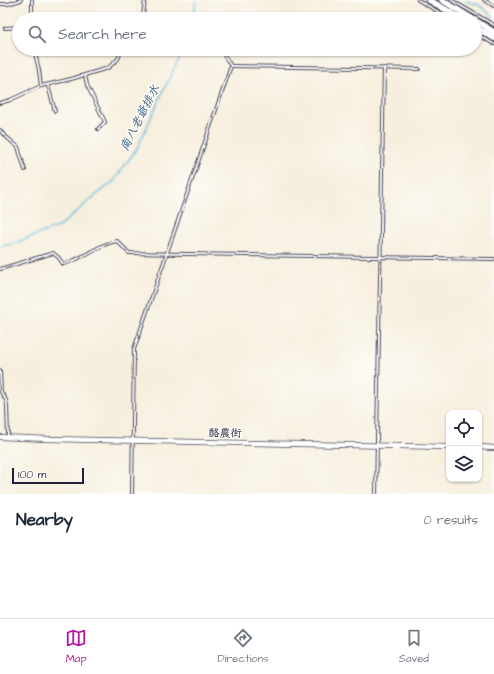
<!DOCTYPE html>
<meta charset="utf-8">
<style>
body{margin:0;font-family:"Architects Daughter","LXGW WenKai TC",sans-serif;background:#f2f2f3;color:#1f2937}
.controls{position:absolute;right:12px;bottom:12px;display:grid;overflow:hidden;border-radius:8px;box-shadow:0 1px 3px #0004}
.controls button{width:36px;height:36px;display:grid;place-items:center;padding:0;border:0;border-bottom:1px solid #e0e1e3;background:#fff;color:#1f2937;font:20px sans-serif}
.scale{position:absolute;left:12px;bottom:10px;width:72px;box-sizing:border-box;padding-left:4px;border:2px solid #22223b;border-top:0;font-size:11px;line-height:14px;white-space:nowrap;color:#22223b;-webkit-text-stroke:3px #fdfcf7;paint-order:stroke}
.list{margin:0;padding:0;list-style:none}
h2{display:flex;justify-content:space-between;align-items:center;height:52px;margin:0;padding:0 16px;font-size:17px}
h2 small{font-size:13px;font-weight:400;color:#747a83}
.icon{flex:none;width:22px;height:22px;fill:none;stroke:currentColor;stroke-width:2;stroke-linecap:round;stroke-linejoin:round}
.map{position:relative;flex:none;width:494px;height:494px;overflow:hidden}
.search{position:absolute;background:#fff;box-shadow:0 1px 3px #0004;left:12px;right:12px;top:12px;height:44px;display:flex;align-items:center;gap:10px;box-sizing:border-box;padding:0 14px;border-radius:22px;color:#747a83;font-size:15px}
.sheet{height:124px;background:#fff}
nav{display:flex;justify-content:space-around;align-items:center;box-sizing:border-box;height:56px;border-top:1px solid #e0e1e3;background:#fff;font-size:11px;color:#747a83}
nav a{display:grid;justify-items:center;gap:2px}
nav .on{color:#b5179e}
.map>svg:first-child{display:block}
</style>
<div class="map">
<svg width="494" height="494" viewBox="0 0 494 494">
<rect width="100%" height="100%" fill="#fdfcf7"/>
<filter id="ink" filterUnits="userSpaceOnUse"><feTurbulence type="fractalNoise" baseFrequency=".025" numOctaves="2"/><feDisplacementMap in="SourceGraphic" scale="8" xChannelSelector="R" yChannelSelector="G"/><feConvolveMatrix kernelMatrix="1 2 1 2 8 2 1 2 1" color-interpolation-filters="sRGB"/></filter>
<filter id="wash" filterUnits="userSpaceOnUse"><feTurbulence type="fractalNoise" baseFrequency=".012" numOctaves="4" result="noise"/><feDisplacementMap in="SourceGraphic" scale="16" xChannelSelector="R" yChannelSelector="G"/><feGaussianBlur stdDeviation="0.9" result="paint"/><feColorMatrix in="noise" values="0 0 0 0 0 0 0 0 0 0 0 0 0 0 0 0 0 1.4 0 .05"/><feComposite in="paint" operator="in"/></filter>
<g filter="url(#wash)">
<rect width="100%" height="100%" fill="#f7efde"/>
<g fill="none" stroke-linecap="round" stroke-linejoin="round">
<g stroke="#5cb9da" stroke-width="1.5">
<polyline points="466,1 479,5 494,17"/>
<polyline points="193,19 196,0"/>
<polyline points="0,247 15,243 60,226 91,199 113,182 138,147 163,91 184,49"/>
</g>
</g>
</g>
<g filter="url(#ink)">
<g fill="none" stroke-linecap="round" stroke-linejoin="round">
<g stroke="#424153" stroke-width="4">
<g id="service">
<polyline points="418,0 451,19"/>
<polyline points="451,0 494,25"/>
<polyline points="484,0 494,6"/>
<polyline points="0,4 8,4 21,0"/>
<polyline points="32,19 32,0"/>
<polyline points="140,19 143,16 145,0"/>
<polyline points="5,28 19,27"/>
<polyline points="475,33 494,44"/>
<polyline points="34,49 39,70 41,86"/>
<polyline points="231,66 419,69"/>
<polyline points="85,75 87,85 105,122 98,129"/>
<polyline points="48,86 55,111"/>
<polyline points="0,103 10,100 21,95 41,86 71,79 108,68 118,59 122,49"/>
<polyline points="0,130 3,134 18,147 25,170"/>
<path d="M0,269L53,253L59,258L63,264C83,260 97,244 117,241L129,253L494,259"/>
<polyline points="0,371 1,392 6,400 7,406 8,436"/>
<polyline points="132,494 134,349 231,66 220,49"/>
<polyline points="376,494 384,68"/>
</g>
</g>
<g stroke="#424153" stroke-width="6">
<g id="minor">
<polyline points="0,437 49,439 449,447"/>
<polyline points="479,447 494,448"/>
</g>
</g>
<g stroke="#424153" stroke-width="8">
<g id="tertiary">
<polyline points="429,0 462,19"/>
<polyline points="442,0 473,19"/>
<polyline points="475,20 494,32"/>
<polyline points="475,27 494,38"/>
</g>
</g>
<use href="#service" stroke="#fff" stroke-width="2"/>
<use href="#minor" stroke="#fff" stroke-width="4.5"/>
<use href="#tertiary" stroke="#fff" stroke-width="5.5"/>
</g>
</g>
<g text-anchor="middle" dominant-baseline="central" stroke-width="3.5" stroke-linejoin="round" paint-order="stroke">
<g font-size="11" fill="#22223b" stroke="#fdfcf7">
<text transform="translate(225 433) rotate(1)">酪農街</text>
</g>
<g font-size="12" font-style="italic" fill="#395e7b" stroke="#fdfcf7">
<text transform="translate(140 118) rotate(-63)">南八老爺排水</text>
</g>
</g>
</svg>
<div class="controls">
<button><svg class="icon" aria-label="locate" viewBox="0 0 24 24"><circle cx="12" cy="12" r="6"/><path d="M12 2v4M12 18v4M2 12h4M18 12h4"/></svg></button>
<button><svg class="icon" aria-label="layers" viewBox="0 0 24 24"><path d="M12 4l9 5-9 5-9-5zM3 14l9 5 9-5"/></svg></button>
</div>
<div class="scale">100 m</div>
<div class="search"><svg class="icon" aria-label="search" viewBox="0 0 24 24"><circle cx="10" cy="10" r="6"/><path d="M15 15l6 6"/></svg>Search here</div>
</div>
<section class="sheet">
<h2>Nearby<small>0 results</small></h2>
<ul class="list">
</ul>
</section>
<nav>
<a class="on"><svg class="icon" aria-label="map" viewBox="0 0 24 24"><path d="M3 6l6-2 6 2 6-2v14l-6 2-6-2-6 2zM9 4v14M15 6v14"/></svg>Map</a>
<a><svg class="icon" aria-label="directions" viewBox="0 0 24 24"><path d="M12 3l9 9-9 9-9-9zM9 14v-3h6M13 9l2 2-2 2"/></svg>Directions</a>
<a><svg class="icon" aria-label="saved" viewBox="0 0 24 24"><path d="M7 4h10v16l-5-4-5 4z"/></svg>Saved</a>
</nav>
